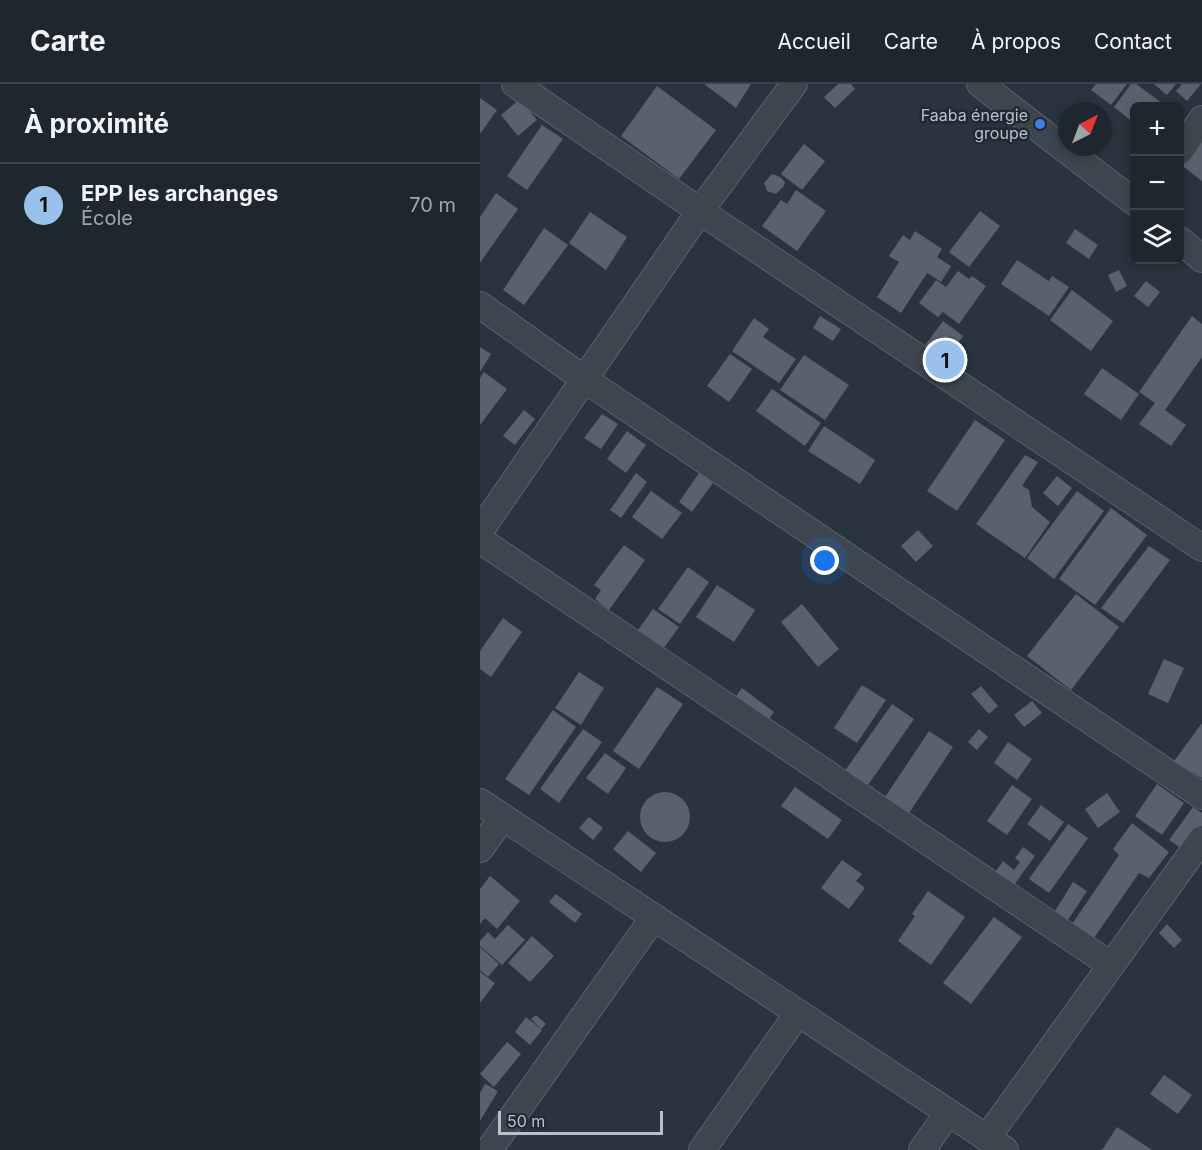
<!DOCTYPE html>
<html lang="fr">
<meta charset="utf-8">
<style>
body{margin:0;font-family:Inter,sans-serif;background:#2c333a;color:#f1f3f6}
.controls{position:absolute;right:18px;top:18px;display:grid;overflow:hidden;border-radius:9px;box-shadow:0 3px 9px #0003}
.controls button{width:54px;height:54px;display:grid;place-items:center;padding:0;border:0;border-bottom:2px solid #3c444a;background:#1f272e;color:#f1f3f6;font:30px sans-serif}
.compass{position:absolute;left:578px;top:18px;width:54px;height:54px;border-radius:50%;background:#1f272e;box-shadow:0 3px 9px #0003;rotate:42deg}
.scale{position:absolute;left:18px;bottom:15px;width:165px;box-sizing:border-box;padding-left:6px;border:3px solid #b9c0c9;border-top:0;font-size:16px;line-height:21px;white-space:nowrap;color:#b9c0c9;-webkit-text-stroke:4px #212a33;paint-order:stroke}
.you{position:absolute;left:345px;top:477px;width:21px;height:21px;margin:-15px;border:4px solid #fff;border-radius:50%;background:#1a73e8;box-shadow:0 0 0 9px #1a73e833}
.badge{display:grid;place-items:center;width:39px;height:39px;border-radius:50%;background:#9ac1ec;color:#111;font-size:20px;font-weight:700}
.pin{position:absolute;translate:-50% -50%;border:3px solid #fff;box-shadow:0 2px 6px #0006}
.list{margin:0;padding:0;list-style:none}
h2{display:flex;justify-content:space-between;align-items:center;height:78px;margin:0;padding:0 24px;font-size:26px}
h2 small{font-size:20px;font-weight:400;color:#a1a5aa}
.list li{display:grid;grid-template-columns:39px 1fr auto;gap:18px;align-items:center;box-sizing:border-box;height:84px;padding:0 24px;border-top:2px solid #3c444a}
.list b{display:block;font-size:22px;white-space:nowrap}
.list p{margin:0;font-size:20px;white-space:nowrap;color:#a1a5aa}
.list em{font-size:20px;font-style:normal;color:#a1a5aa}
.icon{flex:none;width:33px;height:33px;fill:none;stroke:currentColor;stroke-width:2;stroke-linecap:round;stroke-linejoin:round}
.map{position:relative;flex:none;width:722px;height:1066px;overflow:hidden}
header{display:flex;align-items:center;gap:36px;box-sizing:border-box;height:84px;padding:0 30px;background:#1f272e;border-bottom:2px solid #3c444a}
header strong{font-size:28px}
nav{display:flex;gap:33px;margin-inline-start:auto;font-size:21px}
main{display:flex}
aside{flex:1;background:#1f272e}
.map>svg:first-child{display:block}
</style>
<header>
<strong>Carte</strong>
<nav><a>Accueil</a><a>Carte</a><a>À propos</a><a>Contact</a></nav>
</header>
<main>
<aside>
<h2>À proximité<small></small></h2>
<ul class="list">
<li><span class="badge">1</span><div><b>EPP les archanges</b><p>École</p></div><em>70 m</em></li>
</ul>
</aside>
<div class="map">
<svg width="722" height="1066" viewBox="0 0 722 1066">
<rect width="100%" height="100%" fill="#29343e"/>
<g fill="#57626d">
<polygon points="224,0 271,0 256,24"/>
<polygon points="358,0 371,0 375,5 355,24 344,13"/>
<polygon points="616,0 647,0 631,21 611,6"/>
<polygon points="651,0 656,0 686,22 654,22 654,39 634,23"/>
<polygon points="674,0 696,0 687,11"/>
<polygon points="702,0 721,0 707,17 696,7"/>
<polygon points="177,2 236,46 199,95 141,52"/>
<polygon points="0,14 17,26 0,50"/>
<polygon points="40,15 57,36 38,52 21,31"/>
<polygon points="62,41 83,55 47,106 27,92"/>
<polygon points="722,49 722,97 700,80"/>
<polygon points="324,60 345,77 322,106 301,90"/>
<polygon points="292,90 300,93 305,98 304,102 296,110 287,107 284,99"/>
<polygon points="316,106 346,127 317,167 282,142 301,116 307,120"/>
<polygon points="16,109 38,125 0,179 0,133"/>
<polygon points="500,127 520,142 489,183 469,168"/>
<polygon points="110,128 147,153 126,186 89,159"/>
<polygon points="64,144 88,161 44,221 23,206"/>
<polygon points="595,145 618,161 609,175 586,159"/>
<polygon points="435,147 462,165 457,173 471,182 461,198 447,189 421,229 397,213 419,178 409,172 423,151 430,156"/>
<polygon points="537,176 569,197 572,192 589,203 569,232 521,200"/>
<polygon points="639,186 647,202 636,208 628,191"/>
<polygon points="478,187 489,195 492,192 506,202 479,240 463,228 458,233 439,219 456,196 466,203"/>
<polygon points="666,197 680,208 668,223 654,212"/>
<polygon points="592,206 633,237 611,267 570,236"/>
<polygon points="340,232 361,245 353,257 333,244"/>
<polygon points="712,232 722,240 722,273 685,326 706,341 691,362 659,340 675,319 659,308"/>
<polygon points="274,234 289,245 283,253 316,275 299,299 252,267"/>
<polygon points="463,237 483,252 463,279 443,264"/>
<polygon points="0,263 11,270 0,288"/>
<polygon points="250,270 272,285 249,318 227,302"/>
<polygon points="324,271 369,301 345,336 300,306"/>
<polygon points="622,284 659,310 641,336 604,310"/>
<polygon points="4,288 27,305 0,341 0,294"/>
<polygon points="292,305 341,339 325,362 276,327"/>
<polygon points="44,326 55,335 35,361 23,352"/>
<polygon points="122,330 138,340 121,365 104,354"/>
<polygon points="495,336 525,356 477,427 447,407"/>
<polygon points="344,342 395,376 380,400 328,367"/>
<polygon points="147,347 166,361 146,389 127,375"/>
<polygon points="545,371 558,378 542,402 549,406 552,423 570,438 545,474 496,440"/>
<polygon points="156,389 167,398 141,434 130,426"/>
<polygon points="219,389 233,399 212,428 199,418"/>
<polygon points="577,392 592,404 578,422 563,409"/>
<polygon points="171,407 202,429 182,455 152,433"/>
<polygon points="597,407 624,427 574,495 547,474"/>
<polygon points="631,424 667,451 615,521 579,495"/>
<polygon points="438,446 453,462 436,478 421,462"/>
<polygon points="144,461 165,476 129,526 115,515 121,506 114,501"/>
<polygon points="669,462 690,476 643,539 621,524"/>
<polygon points="208,483 229,498 200,540 178,525"/>
<polygon points="237,501 275,526 254,558 216,533"/>
<polygon points="596,510 639,543 591,606 547,572"/>
<polygon points="322,520 359,565 338,583 301,538"/>
<polygon points="173,525 199,543 184,564 158,546"/>
<polygon points="23,534 42,548 11,593 0,585 0,567"/>
<polygon points="684,575 704,584 688,619 668,610"/>
<polygon points="99,588 124,604 101,641 75,624"/>
<polygon points="382,601 406,616 377,659 354,644"/>
<polygon points="501,602 518,622 509,630 491,610"/>
<polygon points="177,603 203,620 159,685 133,667"/>
<polygon points="262,604 294,628 288,636 256,612"/>
<polygon points="552,617 562,629 544,643 534,631"/>
<polygon points="412,620 434,635 386,704 364,688"/>
<polygon points="73,626 96,643 49,711 25,695"/>
<polygon points="722,639 722,694 694,677"/>
<polygon points="103,645 122,658 79,719 60,705"/>
<polygon points="499,645 508,653 497,666 488,658"/>
<polygon points="449,647 473,663 427,732 403,716"/>
<polygon points="528,658 552,675 537,696 514,679"/>
<polygon points="125,669 146,684 128,710 106,694"/>
<polygon points="677,700 704,719 682,751 655,732"/>
<polygon points="532,701 552,715 527,751 507,737"/>
<polygon points="315,703 362,736 348,755 301,722"/>
<circle cx="185" cy="733" r="25"/>
<polygon points="627,709 640,728 618,744 605,725"/>
<polygon points="561,721 584,738 570,757 547,740"/>
<polygon points="713,723 722,729 722,744 705,767 689,756"/>
<polygon points="109,733 123,744 113,756 99,744"/>
<polygon points="652,739 689,768 669,794 659,789 612,857 590,843 639,771 633,765"/>
<polygon points="588,740 608,754 569,809 549,795"/>
<polygon points="148,747 176,769 161,788 133,765"/>
<polygon points="543,763 555,772 531,805 513,791 523,777 534,786 540,778 535,774"/>
<polygon points="362,776 382,790 376,797 385,804 369,825 341,804"/>
<polygon points="10,792 40,817 17,845 5,834 0,840 0,805"/>
<polygon points="593,798 607,807 588,836 575,827"/>
<polygon points="448,807 485,833 451,881 418,857 435,832 432,830"/>
<polygon points="76,810 102,830 95,839 69,818"/>
<polygon points="514,833 542,853 491,920 463,899"/>
<polygon points="687,840 702,856 694,864 679,849"/>
<polygon points="28,841 45,856 22,881 0,862 0,857 8,848 15,855"/>
<polygon points="52,852 74,872 50,898 28,879"/>
<polygon points="0,863 19,880 8,893 0,886"/>
<polygon points="0,888 15,899 0,919"/>
<polygon points="56,931 66,940 61,945 51,935"/>
<polygon points="46,933 62,946 50,961 35,948"/>
<polygon points="27,958 41,970 14,1003 0,990"/>
<polygon points="684,991 712,1011 698,1030 670,1010"/>
<polygon points="5,1000 18,1007 0,1037 0,1009"/>
<polygon points="637,1043 672,1066 622,1066"/>
</g>
<g fill="none" stroke-linecap="round" stroke-linejoin="round">
<g stroke="#5a636c" stroke-width="28">
<g id="minor">
<polyline points="35,0 220,127 722,464"/>
<polyline points="500,0 654,118"/>
<polyline points="700,67 722,35"/>
<polyline points="700,156 722,175"/>
<polyline points="0,221 104,295 722,712"/>
<polyline points="0,447 220,127 314,0"/>
<polyline points="0,456 631,881"/>
<polyline points="0,718 525,1066"/>
<polyline points="0,765 23,733"/>
<polyline points="507,1054 722,755"/>
<polyline points="9,1066 174,833"/>
<polyline points="222,1066 318,929"/>
<polyline points="442,1066 468,1029"/>
</g>
</g>
<use href="#minor" stroke="#3d454e" stroke-width="26"/>
</g>
<circle fill="#3f7fe0" stroke="#212a33" stroke-width="2" cx="560" cy="40" r="6"/>
<g text-anchor="middle" dominant-baseline="central" stroke-width="5" stroke-linejoin="round" paint-order="stroke">
<g font-size="16" fill="#b9c0c9" stroke="#212a33" text-anchor="end">
<text x="548" y="31">Faaba énergie<tspan x="548" dy="18">groupe</tspan></text>
</g>
</g>
</svg>
<div class="controls">
<button>+</button>
<button>−</button>
<button><svg class="icon" aria-label="layers" viewBox="0 0 24 24"><path d="M12 4l9 5-9 5-9-5zM3 14l9 5 9-5"/></svg></button>
</div>
<svg class="compass" viewBox="-18 -18 36 36"><path d="M0-13l5 13h-10z" fill="#e53935"/><path d="M0 13l5-13h-10z" fill="#a1a5aa"/></svg>
<div class="scale">50 m</div>
<div class="you"></div>
<div class="pin badge" style="left:465px;top:276px">1</div>
</div>
</main>
